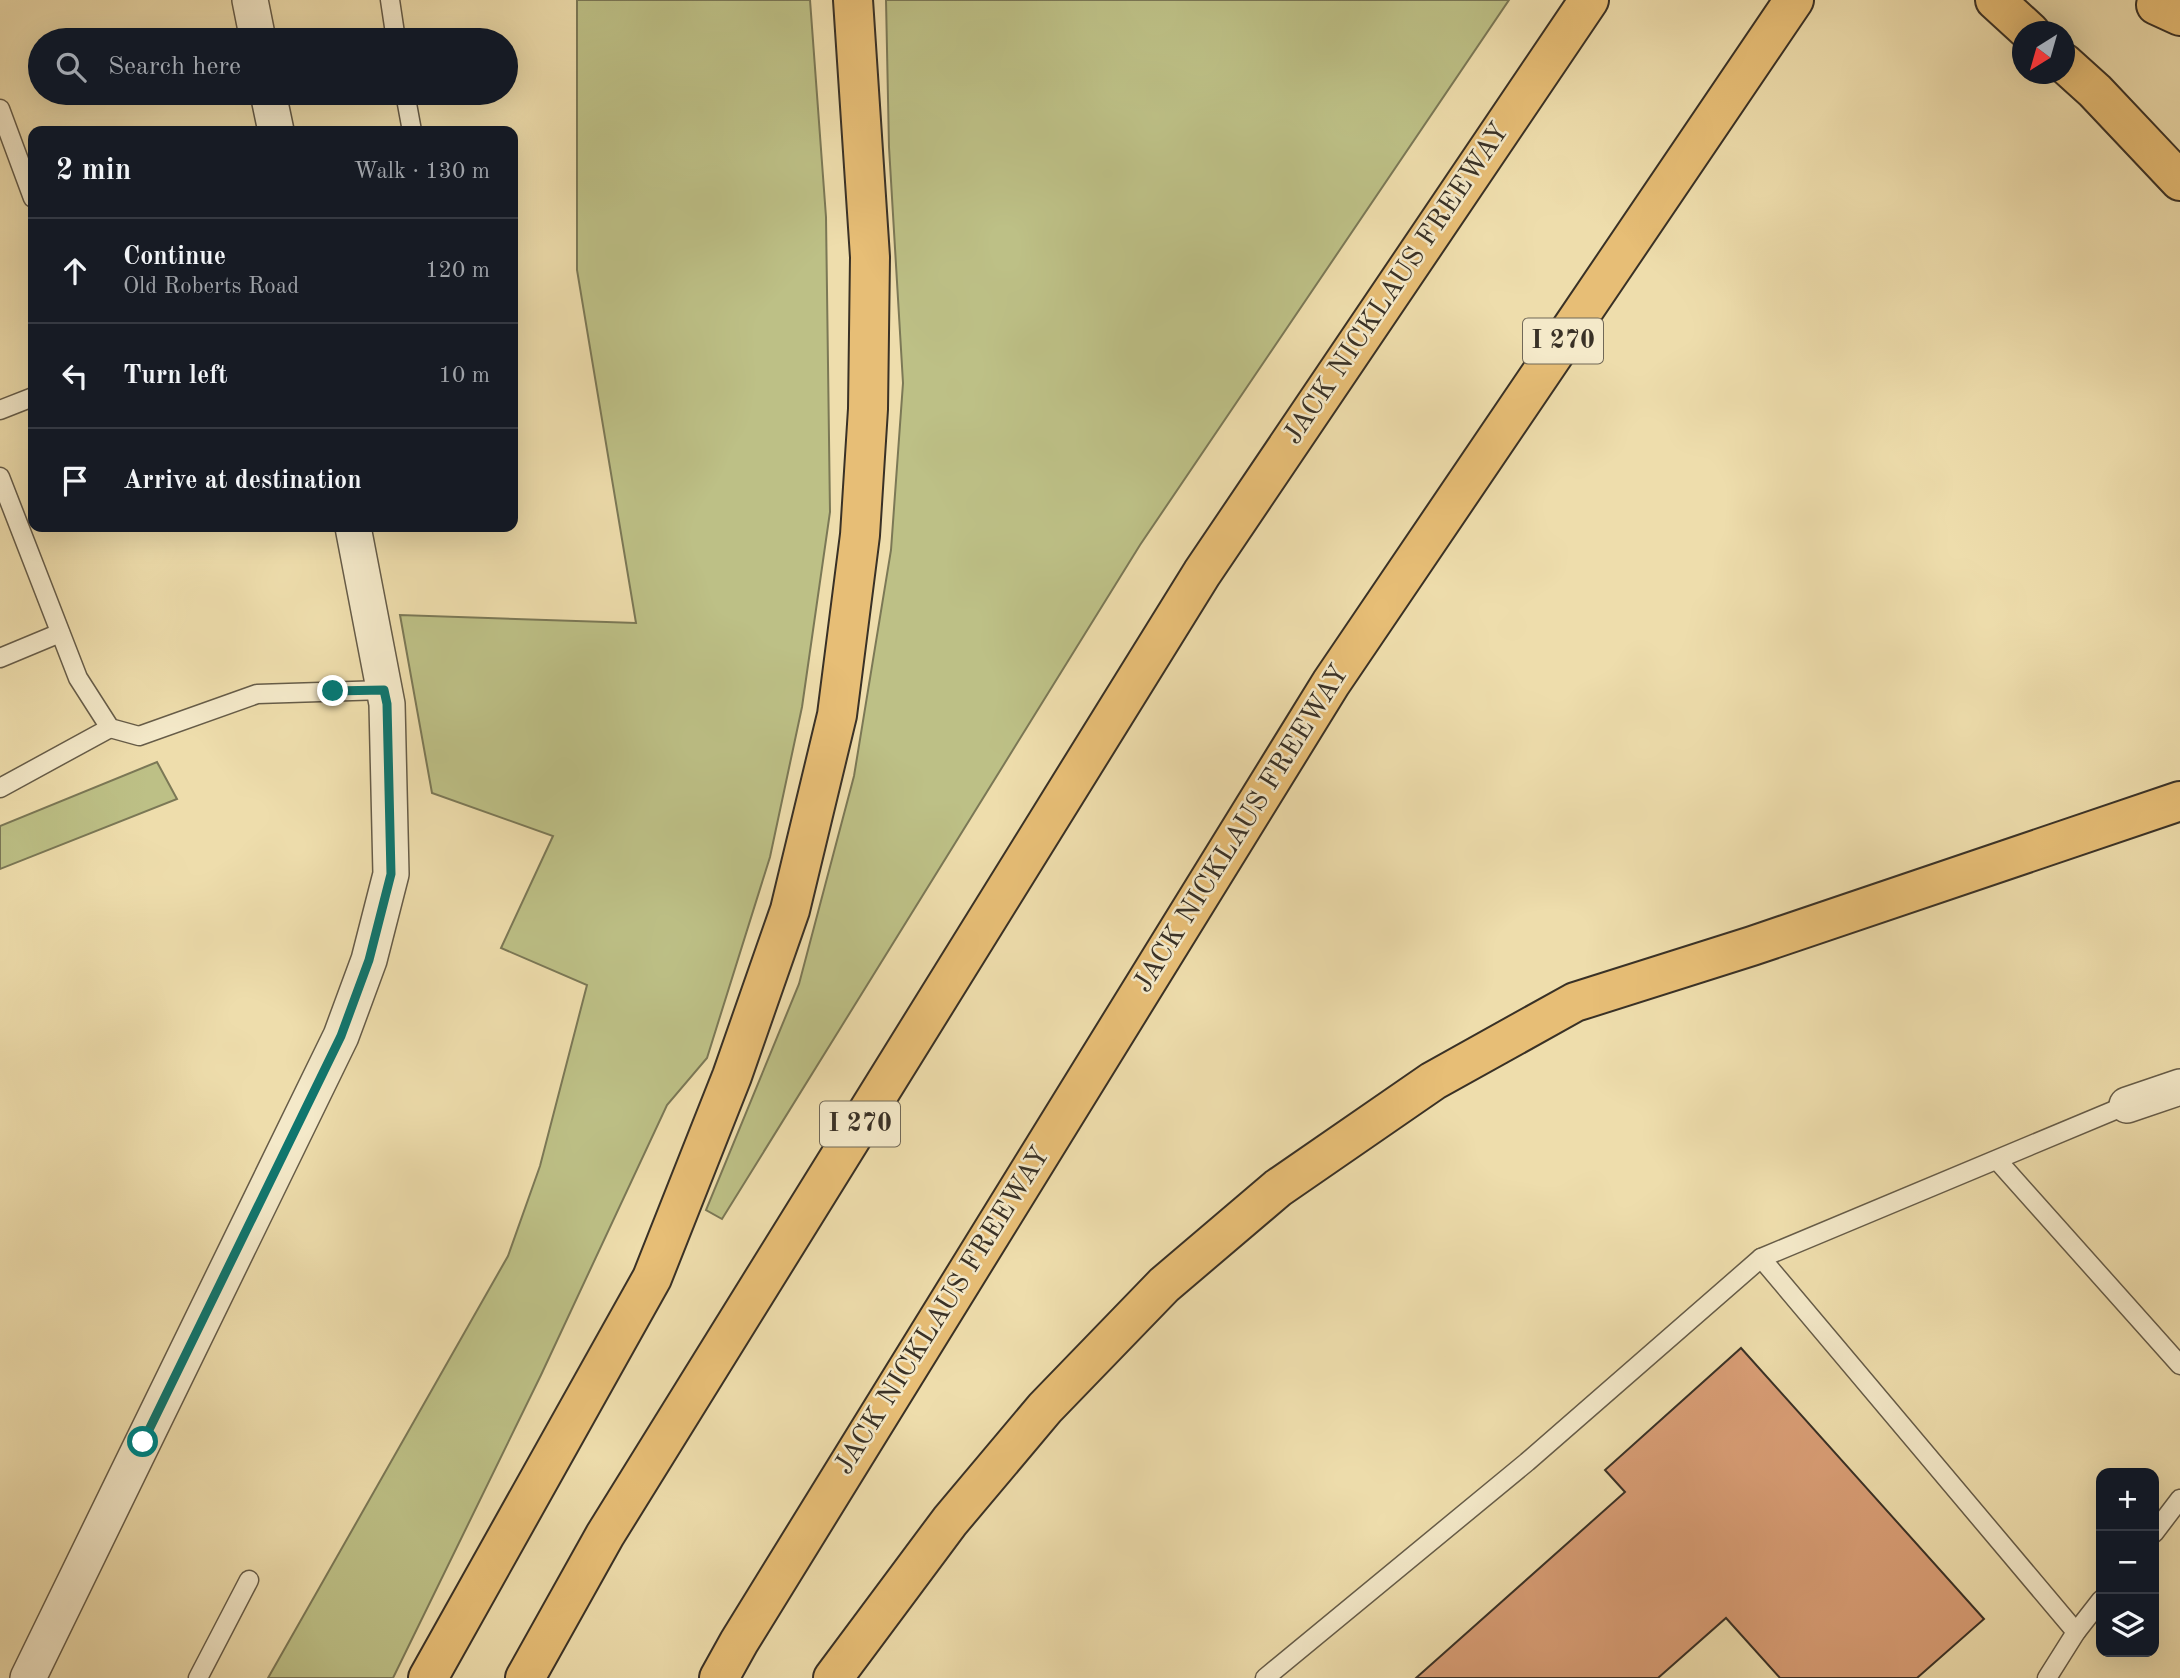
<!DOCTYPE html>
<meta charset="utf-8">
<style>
body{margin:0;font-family:"Old Standard TT",serif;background:#242831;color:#f1f3f6}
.controls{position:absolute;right:21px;bottom:21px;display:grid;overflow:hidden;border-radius:14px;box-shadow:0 7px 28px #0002}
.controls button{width:63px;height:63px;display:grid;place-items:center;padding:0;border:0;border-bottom:2px solid #363941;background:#171b24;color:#f1f3f6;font:35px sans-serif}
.compass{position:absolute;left:2012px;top:21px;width:63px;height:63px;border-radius:50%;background:#171b24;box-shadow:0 7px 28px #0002;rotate:217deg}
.stop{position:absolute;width:21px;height:21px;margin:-16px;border:5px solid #0f766e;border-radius:50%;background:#fff}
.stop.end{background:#0f766e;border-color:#fff;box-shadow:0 2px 7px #0008}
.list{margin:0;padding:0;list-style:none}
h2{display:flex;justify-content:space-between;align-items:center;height:91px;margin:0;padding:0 28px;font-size:30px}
h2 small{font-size:23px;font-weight:400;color:#9ea1a6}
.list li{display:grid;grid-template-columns:46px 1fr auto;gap:21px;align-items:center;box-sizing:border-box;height:105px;padding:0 28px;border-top:2px solid #363941}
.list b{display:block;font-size:26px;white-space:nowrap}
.list p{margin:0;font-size:23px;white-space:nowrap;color:#9ea1a6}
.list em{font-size:23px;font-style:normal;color:#9ea1a6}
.icon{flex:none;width:38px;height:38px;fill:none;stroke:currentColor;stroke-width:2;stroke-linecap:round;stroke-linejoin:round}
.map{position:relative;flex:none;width:2180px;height:1678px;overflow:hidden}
.search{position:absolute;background:#171b24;box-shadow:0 7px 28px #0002;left:28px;top:28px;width:490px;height:77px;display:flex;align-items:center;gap:18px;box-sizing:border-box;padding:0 24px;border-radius:38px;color:#9ea1a6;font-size:26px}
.panel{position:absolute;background:#171b24;box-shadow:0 7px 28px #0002;left:28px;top:126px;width:490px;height:406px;border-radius:14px}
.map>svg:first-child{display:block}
</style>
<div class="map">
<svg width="2180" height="1678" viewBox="0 0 2180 1678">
<rect width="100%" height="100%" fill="#eeddac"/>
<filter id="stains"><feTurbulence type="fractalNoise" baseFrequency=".00286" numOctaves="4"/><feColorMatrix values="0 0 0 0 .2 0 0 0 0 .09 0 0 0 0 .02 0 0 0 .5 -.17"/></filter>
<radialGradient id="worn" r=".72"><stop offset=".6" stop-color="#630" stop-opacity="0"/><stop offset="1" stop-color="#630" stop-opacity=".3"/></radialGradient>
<g fill="#bdc086" stroke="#7b7856" stroke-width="2">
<polygon points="577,0 810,0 826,217 830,512 802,707 770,857 707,1058 667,1105 541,1375 393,1678 268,1678 508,1256 540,1166 587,985 501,948 553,836 432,793 400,615 636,623 577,270"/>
<polygon points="886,0 1509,0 1140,545 722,1219 706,1210 799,984 854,776 891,550 903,383 889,147"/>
<polygon points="157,762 177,799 0,869 0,826"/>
</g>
<polygon fill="#d99e76" stroke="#393126" stroke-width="2" points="1741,1348 1984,1619 1917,1678 1780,1678 1726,1618 1658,1678 1416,1678 1625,1492 1605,1470"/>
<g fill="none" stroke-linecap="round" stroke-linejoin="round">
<g stroke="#665c48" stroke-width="21">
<g id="service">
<polyline points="390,0 396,40"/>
<polyline points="405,93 412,131"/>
<polyline points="0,109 33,198"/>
<polyline points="0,410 33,397"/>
<polyline points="0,477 78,678 110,728 139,736 257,694 384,690"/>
<polyline points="0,658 60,633"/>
<polyline points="0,788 110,728"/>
<polyline points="1997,1160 2180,1365"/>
<polyline points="1761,1258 2076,1632"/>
<polyline points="2154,1533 2180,1499"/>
<polyline points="198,1678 249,1580"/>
<polyline points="1265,1678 1527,1462 1761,1258 2127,1105"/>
<polyline points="2047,1678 2076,1632 2101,1600"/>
</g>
</g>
<g stroke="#665c48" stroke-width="38">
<g id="minor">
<polyline points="250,0 258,40"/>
<polyline points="268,93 276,131"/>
<polyline points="2127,1105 2180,1087"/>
<polyline points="28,1678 341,1036 369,960 391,874 387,704 353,527"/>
</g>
</g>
<g stroke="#393126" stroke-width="42">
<g id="primary">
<polyline points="1995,0 2030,32"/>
<polyline points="2064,63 2095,91 2180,181"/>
</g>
</g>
<g stroke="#393126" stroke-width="42">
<g id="motorway">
<polyline points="2156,5 2180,16"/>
<polyline points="428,1678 652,1278 732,1076 790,910 837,715 860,535 868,409 870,257 853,0"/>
<polyline points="525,1678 605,1535 1202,573 1589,0"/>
<polyline points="719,1678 739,1642 1331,683 1794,0"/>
<polyline points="833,1678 950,1521 1045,1408 1164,1285 1278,1188 1433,1081 1575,1002 1752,946 2180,801"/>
</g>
</g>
<use href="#service" stroke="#f4e9c9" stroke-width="18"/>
<use href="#minor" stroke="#f4e9c9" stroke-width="35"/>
<use href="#primary" stroke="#e7be76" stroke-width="38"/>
<use href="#motorway" stroke="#e7be76" stroke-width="38"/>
</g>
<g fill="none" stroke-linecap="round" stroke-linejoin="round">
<polyline stroke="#0f766e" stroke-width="9" points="143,1442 341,1036 369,960 391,874 387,704 384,690 333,691"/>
</g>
<g text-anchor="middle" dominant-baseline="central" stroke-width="5" stroke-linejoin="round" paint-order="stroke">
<g fill="#f4e9c9" stroke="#716857" stroke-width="2">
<rect x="1523" y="318.5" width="80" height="45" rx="5"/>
<rect x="820" y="1101.5" width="80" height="45" rx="5"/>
</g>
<g font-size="26" font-weight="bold" fill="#393126">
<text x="1563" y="341">I 270</text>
<text x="860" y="1124">I 270</text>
</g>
<g font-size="28" fill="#393126" stroke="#f4e9c9">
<text transform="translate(1397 284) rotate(-56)">JACK NICKLAUS FREEWAY</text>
<text transform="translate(1242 829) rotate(-58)">JACK NICKLAUS FREEWAY</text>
<text transform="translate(943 1311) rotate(-58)">JACK NICKLAUS FREEWAY</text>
</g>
</g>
<rect width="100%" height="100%" filter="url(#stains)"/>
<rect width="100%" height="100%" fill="url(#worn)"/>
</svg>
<div class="controls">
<button>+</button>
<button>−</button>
<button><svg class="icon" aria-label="layers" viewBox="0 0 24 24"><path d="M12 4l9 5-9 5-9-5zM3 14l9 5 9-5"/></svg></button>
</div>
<svg class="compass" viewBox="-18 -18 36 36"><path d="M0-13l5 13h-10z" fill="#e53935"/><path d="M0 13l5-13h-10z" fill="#9ea1a6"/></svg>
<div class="stop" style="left:143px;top:1442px"></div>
<div class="stop end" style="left:333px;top:691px"></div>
<div class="search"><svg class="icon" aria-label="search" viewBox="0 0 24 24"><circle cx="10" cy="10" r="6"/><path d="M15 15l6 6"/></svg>Search here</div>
<section class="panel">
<h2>2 min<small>Walk · 130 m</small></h2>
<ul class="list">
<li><svg class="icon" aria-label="ahead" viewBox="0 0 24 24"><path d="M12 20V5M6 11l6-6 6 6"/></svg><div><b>Continue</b><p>Old Roberts Road</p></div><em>120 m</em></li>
<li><svg class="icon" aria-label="left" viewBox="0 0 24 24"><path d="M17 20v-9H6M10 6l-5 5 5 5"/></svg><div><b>Turn left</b></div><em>10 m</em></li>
<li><svg class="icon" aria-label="arrive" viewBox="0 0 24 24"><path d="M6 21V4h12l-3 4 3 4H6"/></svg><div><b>Arrive at destination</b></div></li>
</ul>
</section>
</div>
